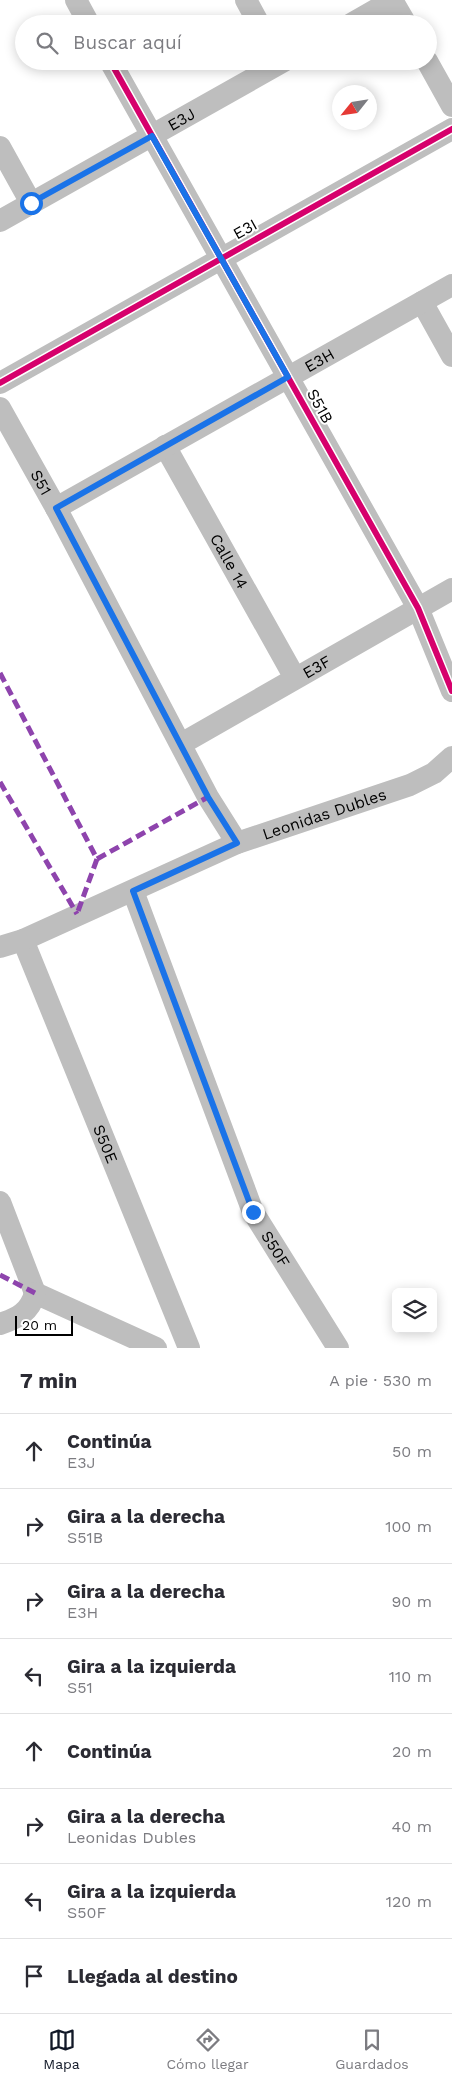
<!DOCTYPE html>
<html lang="es">
<meta charset="utf-8">
<style>
body{margin:0;font-family:"Work Sans",sans-serif;background:#f2f2f3;color:#2b2b33}
.controls{position:absolute;right:15px;bottom:15px;display:grid;overflow:hidden;border-radius:8px;box-shadow:0 2px 12px #0003}
.controls button{width:45px;height:45px;display:grid;place-items:center;padding:0;border:0;border-bottom:1px solid #e1e1e2;background:#fff;color:#2b2b33;font:25px sans-serif}
.compass{position:absolute;left:332px;top:85px;width:45px;height:45px;border-radius:50%;background:#fff;box-shadow:0 2px 12px #0003;rotate:240deg}
.scale{position:absolute;left:15px;bottom:12px;width:58px;box-sizing:border-box;padding-left:5px;border:2px solid #000;border-top:0;font-size:14px;line-height:18px;white-space:nowrap;color:#000;-webkit-text-stroke:4px #fff;paint-order:stroke}
.stop{position:absolute;width:15px;height:15px;margin:-11px;border:4px solid #1a73e8;border-radius:50%;background:#fff}
.stop.end{background:#1a73e8;border-color:#fff;box-shadow:0 1px 5px #0008}
.list{margin:0;padding:0;list-style:none}
h2{display:flex;justify-content:space-between;align-items:center;height:65px;margin:0;padding:0 20px;font-size:21px}
h2 small{font-size:16px;font-weight:400;color:#7c7c81}
.list li{display:grid;grid-template-columns:32px 1fr auto;gap:15px;align-items:center;box-sizing:border-box;height:75px;padding:0 20px;border-top:1px solid #e1e1e2}
.list b{display:block;font-size:19px;white-space:nowrap}
.list p{margin:0;font-size:16px;white-space:nowrap;color:#7c7c81}
.list em{font-size:16px;font-style:normal;color:#7c7c81}
.icon{flex:none;width:28px;height:28px;fill:none;stroke:currentColor;stroke-width:2;stroke-linecap:round;stroke-linejoin:round}
.map{position:relative;flex:none;width:452px;height:1348px;overflow:hidden}
.search{position:absolute;background:#fff;box-shadow:0 2px 12px #0003;left:15px;right:15px;top:15px;height:55px;display:flex;align-items:center;gap:12px;box-sizing:border-box;padding:0 18px;border-radius:28px;color:#7c7c81;font-size:19px}
.sheet{height:665px;background:#fff}
nav{display:flex;justify-content:space-around;align-items:center;box-sizing:border-box;height:70px;border-top:1px solid #e1e1e2;background:#fff;font-size:14px;color:#7c7c81}
nav a{display:grid;justify-items:center;gap:2px}
nav .on{color:#111827}
.map>svg:first-child{display:block}
</style>
<div class="map">
<svg width="452" height="1348" viewBox="0 0 452 1348">
<rect width="100%" height="100%" fill="#fff"/>
<g fill="none" stroke-linecap="round" stroke-linejoin="round">
<g stroke="#bebebe" stroke-width="22">
<polyline points="76,0 89,24"/>
<polyline points="246,0 259,24"/>
<polyline points="392,0 406,24"/>
<polyline points="351,24 393,0"/>
<polyline points="110,61 418,608 452,691"/>
<polyline points="427,61 452,106"/>
<polyline points="0,147 31,203"/>
<path id="s1" d="M0,221L284,61"/>
<polyline points="422,302 452,356"/>
<polyline points="0,383 452,129"/>
<path id="s2" d="M0,408L56,508L208,797L237,843"/>
<path id="s3" d="M165,446L295,678"/>
<path id="s4" d="M56,508L452,285"/>
<path id="s5" d="M181,744L452,589"/>
<path id="s6" d="M133,891L253,1212L338,1348"/>
<path id="s7" d="M23,940L189,1348"/>
<path id="s8" d="M0,947L23,940L237,843L410,785L434,773L452,757"/>
<polyline points="0,1202 35,1293"/>
<polyline points="35,1293 156,1348"/>
<path d="M0,1324C18,1318 30,1312 35,1293"/>
</g>
<g stroke="#8e44ad" stroke-width="5" stroke-dasharray="10 5" stroke-linecap="butt">
<polyline points="0,673 97,859 77,914"/>
<polyline points="0,782 77,914"/>
<polyline points="97,859 208,797"/>
<polyline points="0,1275 35,1293"/>
</g>
<g stroke="#fff" stroke-width="9">
<g id="cycleway">
<polyline points="110,61 418,608 452,691"/>
<polyline points="0,383 452,129"/>
</g>
</g>
<use href="#cycleway" stroke="#d6006c" stroke-width="6"/>
</g>
<g fill="none" stroke-linecap="round" stroke-linejoin="round">
<polyline stroke="#1a73e8" stroke-width="6" points="31,203 152,136 288,377 56,508 208,797 237,843 133,891 253,1212"/>
</g>
<g text-anchor="middle" dominant-baseline="central" stroke-width="4" stroke-linejoin="round" paint-order="stroke">
<g font-size="16" fill="#000" stroke="#fff">
<text stroke="none"><textPath href="#s1" startOffset="208">E3J</textPath></text>
<text transform="translate(245 229) rotate(-29)">E3I</text>
<text stroke="none"><textPath href="#s4" startOffset="302">E3H</textPath></text>
<text transform="translate(320 406) rotate(61)">S51B</text>
<text stroke="none"><textPath href="#s2" startOffset="85">S51</textPath></text>
<text stroke="none"><textPath href="#s3" startOffset="132">Calle 14</textPath></text>
<text stroke="none"><textPath href="#s5" startOffset="156">E3F</textPath></text>
<text stroke="none"><textPath href="#s8" startOffset="351">Leonidas Dubles</textPath></text>
<text stroke="none"><textPath href="#s7" startOffset="220">S50E</textPath></text>
<text stroke="none"><textPath href="#s6" startOffset="386">S50F</textPath></text>
</g>
</g>
</svg>
<div class="controls">
<button><svg class="icon" aria-label="layers" viewBox="0 0 24 24"><path d="M12 4l9 5-9 5-9-5zM3 14l9 5 9-5"/></svg></button>
</div>
<svg class="compass" viewBox="-18 -18 36 36"><path d="M0-13l5 13h-10z" fill="#e53935"/><path d="M0 13l5-13h-10z" fill="#7c7c81"/></svg>
<div class="scale">20 m</div>
<div class="stop" style="left:31px;top:203px"></div>
<div class="stop end" style="left:253px;top:1212px"></div>
<div class="search"><svg class="icon" aria-label="search" viewBox="0 0 24 24"><circle cx="10" cy="10" r="6"/><path d="M15 15l6 6"/></svg>Buscar aquí</div>
</div>
<section class="sheet">
<h2>7 min<small>A pie · 530 m</small></h2>
<ul class="list">
<li><svg class="icon" aria-label="ahead" viewBox="0 0 24 24"><path d="M12 20V5M6 11l6-6 6 6"/></svg><div><b>Continúa</b><p>E3J</p></div><em>50 m</em></li>
<li><svg class="icon" aria-label="right" viewBox="0 0 24 24"><path d="M7 20v-9h11M14 6l5 5-5 5"/></svg><div><b>Gira a la derecha</b><p>S51B</p></div><em>100 m</em></li>
<li><svg class="icon" aria-label="right" viewBox="0 0 24 24"><path d="M7 20v-9h11M14 6l5 5-5 5"/></svg><div><b>Gira a la derecha</b><p>E3H</p></div><em>90 m</em></li>
<li><svg class="icon" aria-label="left" viewBox="0 0 24 24"><path d="M17 20v-9H6M10 6l-5 5 5 5"/></svg><div><b>Gira a la izquierda</b><p>S51</p></div><em>110 m</em></li>
<li><svg class="icon" aria-label="ahead" viewBox="0 0 24 24"><path d="M12 20V5M6 11l6-6 6 6"/></svg><div><b>Continúa</b></div><em>20 m</em></li>
<li><svg class="icon" aria-label="right" viewBox="0 0 24 24"><path d="M7 20v-9h11M14 6l5 5-5 5"/></svg><div><b>Gira a la derecha</b><p>Leonidas Dubles</p></div><em>40 m</em></li>
<li><svg class="icon" aria-label="left" viewBox="0 0 24 24"><path d="M17 20v-9H6M10 6l-5 5 5 5"/></svg><div><b>Gira a la izquierda</b><p>S50F</p></div><em>120 m</em></li>
<li><svg class="icon" aria-label="arrive" viewBox="0 0 24 24"><path d="M6 21V4h12l-3 4 3 4H6"/></svg><div><b>Llegada al destino</b></div></li>
</ul>
</section>
<nav>
<a class="on"><svg class="icon" aria-label="map" viewBox="0 0 24 24"><path d="M3 6l6-2 6 2 6-2v14l-6 2-6-2-6 2zM9 4v14M15 6v14"/></svg>Mapa</a>
<a><svg class="icon" aria-label="directions" viewBox="0 0 24 24"><path d="M12 3l9 9-9 9-9-9zM9 14v-3h6M13 9l2 2-2 2"/></svg>Cómo llegar</a>
<a><svg class="icon" aria-label="saved" viewBox="0 0 24 24"><path d="M7 4h10v16l-5-4-5 4z"/></svg>Guardados</a>
</nav>
